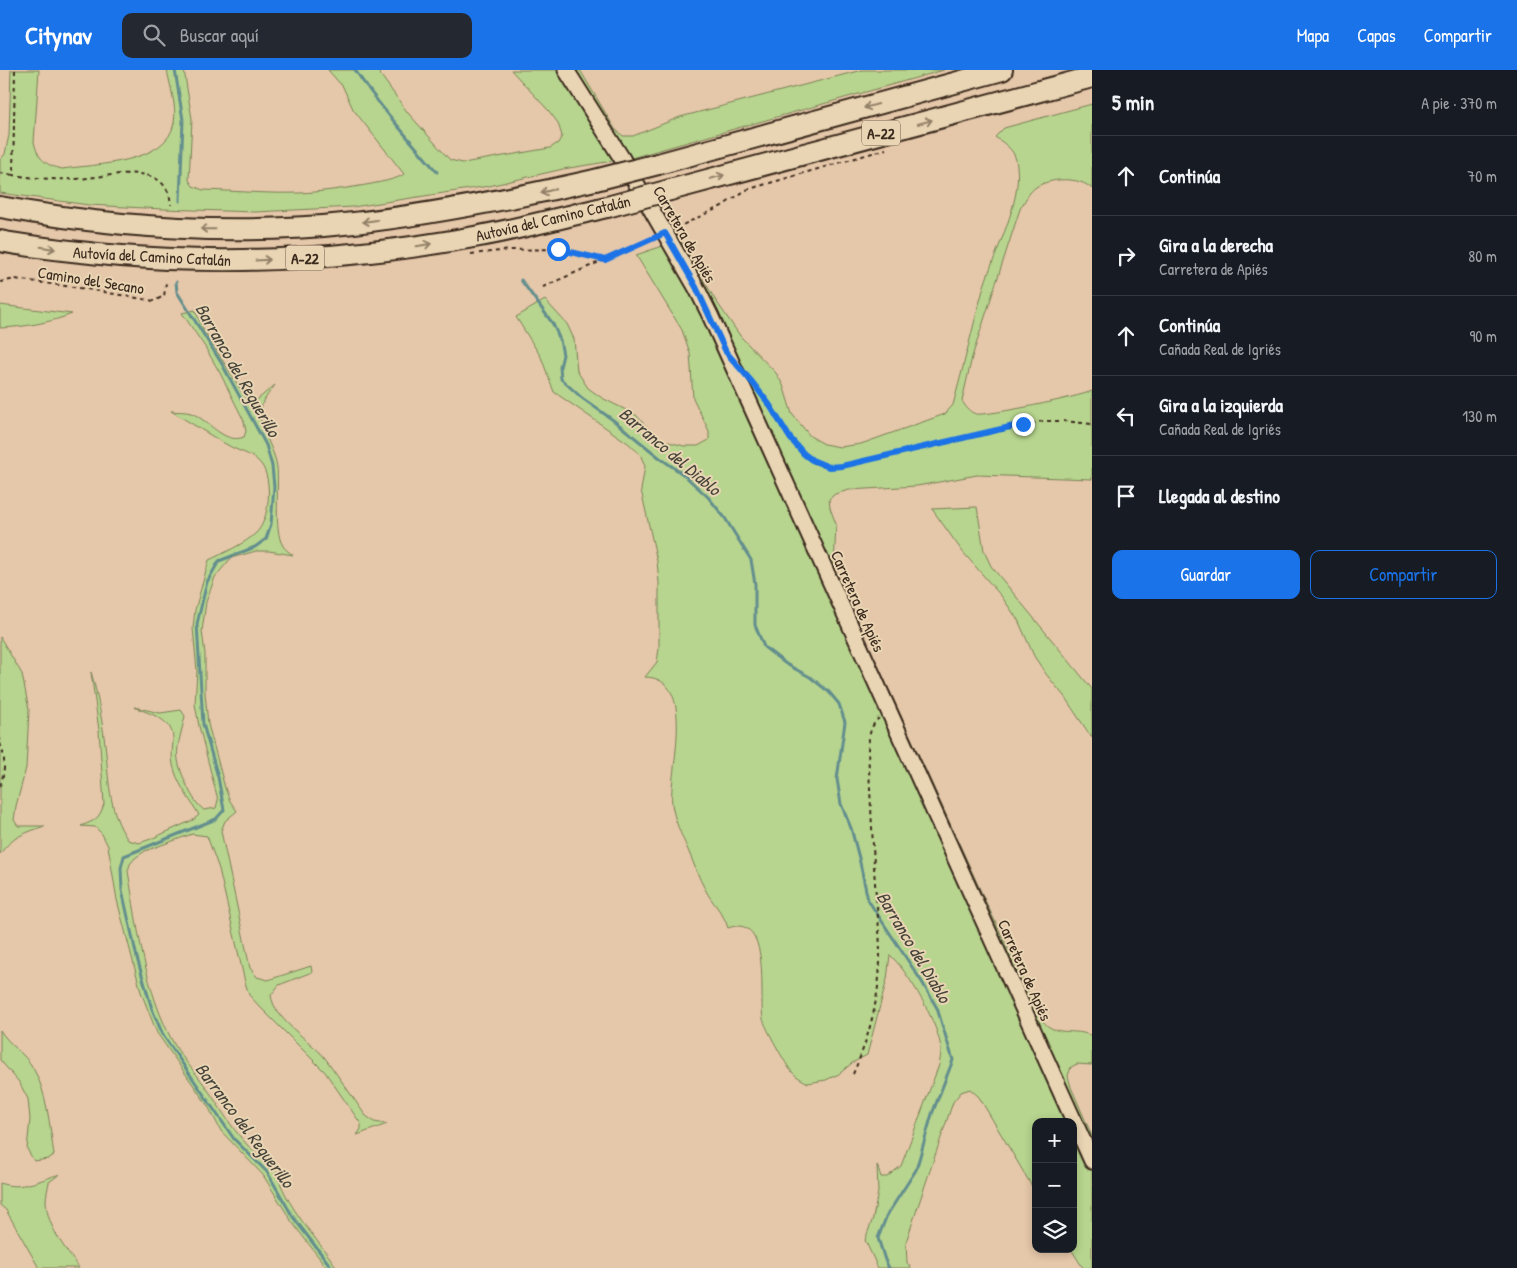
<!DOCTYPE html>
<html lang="es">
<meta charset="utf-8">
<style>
body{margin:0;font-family:"Patrick Hand",sans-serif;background:#242831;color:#f1f3f6}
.controls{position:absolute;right:15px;bottom:15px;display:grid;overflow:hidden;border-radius:10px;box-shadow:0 2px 8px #0003}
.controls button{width:45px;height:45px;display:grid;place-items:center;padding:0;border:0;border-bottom:1px solid #363941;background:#171b24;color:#f1f3f6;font:25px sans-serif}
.stop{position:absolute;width:15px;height:15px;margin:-11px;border:4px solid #1a73e8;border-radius:50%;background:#fff}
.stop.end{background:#1a73e8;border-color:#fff;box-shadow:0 1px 5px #0008}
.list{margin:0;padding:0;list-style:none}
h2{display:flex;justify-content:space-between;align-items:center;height:65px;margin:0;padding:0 20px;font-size:21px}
h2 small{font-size:16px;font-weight:400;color:#9ea1a6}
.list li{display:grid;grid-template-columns:32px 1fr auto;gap:15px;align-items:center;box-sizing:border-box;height:80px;padding:0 20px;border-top:1px solid #363941}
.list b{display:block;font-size:19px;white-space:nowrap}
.list p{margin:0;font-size:16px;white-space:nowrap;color:#9ea1a6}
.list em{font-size:16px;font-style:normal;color:#9ea1a6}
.actions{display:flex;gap:10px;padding:15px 20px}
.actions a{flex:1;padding:11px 0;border:1px solid #1a73e8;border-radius:10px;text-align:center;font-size:18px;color:#1a73e8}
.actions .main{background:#1a73e8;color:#fff}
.icon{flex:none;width:28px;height:28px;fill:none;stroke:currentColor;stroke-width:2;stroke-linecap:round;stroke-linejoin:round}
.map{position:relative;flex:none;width:1092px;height:1198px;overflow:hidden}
header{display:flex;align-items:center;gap:30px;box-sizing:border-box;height:70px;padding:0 25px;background:#1a73e8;color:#fff}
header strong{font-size:24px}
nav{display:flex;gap:28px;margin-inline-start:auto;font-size:18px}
.search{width:350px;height:45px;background:#242831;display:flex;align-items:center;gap:12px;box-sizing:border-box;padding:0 18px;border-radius:10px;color:#9ea1a6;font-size:19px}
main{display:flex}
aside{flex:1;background:#171b24}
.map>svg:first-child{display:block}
</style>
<header>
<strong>Citynav</strong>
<div class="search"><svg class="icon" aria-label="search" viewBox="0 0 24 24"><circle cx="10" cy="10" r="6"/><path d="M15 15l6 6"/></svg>Buscar aquí</div>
<nav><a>Mapa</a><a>Capas</a><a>Compartir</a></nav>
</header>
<main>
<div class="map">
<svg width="1092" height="1198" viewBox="0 0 1092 1198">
<rect width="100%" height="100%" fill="#e5c7a9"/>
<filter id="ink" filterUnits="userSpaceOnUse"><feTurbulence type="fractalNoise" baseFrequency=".02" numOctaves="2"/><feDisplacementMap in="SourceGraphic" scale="10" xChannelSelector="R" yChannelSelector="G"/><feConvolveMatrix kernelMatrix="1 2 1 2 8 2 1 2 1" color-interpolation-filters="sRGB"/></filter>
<g filter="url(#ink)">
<g fill="#b7d58e" stroke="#798056">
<path d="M11,0H39L34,72C38,89 45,95 62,99C95,94 167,94 174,53C177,36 170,16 167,0H184L192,49L189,110L193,116L203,120C235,121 267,124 299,123C315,123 396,113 404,104L353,39L343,17L328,0H377L408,43L450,90L463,93L550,78L558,73L562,66L558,53L549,41L511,0H580L615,59L623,66H633L680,47L862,0H944L631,88L563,99L489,116L353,137L255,142L163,139L89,135L0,123V90L5,84L9,65Z"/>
<path d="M1092,34V119C1080,106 1050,108 1036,117C1028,123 1025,131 1020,139L972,287L962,331C966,337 969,342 976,344C988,346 1079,327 1092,321V409L977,405L917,416L849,420L835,424L829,429L830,438L836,454L834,497L846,525L983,826L1042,950C1055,968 1074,957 1092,966V995L1077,994L1071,997L1068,1006L1071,1017L1092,1066V1198H1083L1071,1179H1073V1052H1036V1123L979,1027L970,1019L961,1022L953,1032L906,1172L907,1193L911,1198H878L865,1170L873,1148L878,1122L877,1095L881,1107H887L901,1096L939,995C940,990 941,985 941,980C940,956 908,901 890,885L887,909L867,985L852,993L839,1004L826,1010L808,1013C803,1010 796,1007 792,1002C787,997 764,955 763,949C759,927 772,842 728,858C724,843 712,833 705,819C698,807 694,793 688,780C682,766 674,750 672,734C668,702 699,608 645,607L657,592L659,579V512L657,491L641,420L645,396L640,384L628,373L554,322L541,287L516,247L545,230L567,254L574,269L577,301L588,318L602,328L636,345L651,362L665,371L684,376H698L709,370V361L693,328L690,283L682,260L636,185L680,170L716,231L741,267L776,303L783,315L792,344L810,366L824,374L840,377L861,374L945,344L953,335C964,295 973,255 984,216C995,181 1022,132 1017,96C1016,81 1007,75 995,67L1004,58Z"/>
<path d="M0,235L72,244C49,253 24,257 0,258Z"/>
<path d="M195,240L203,259L246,328L251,332L258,329L275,315C269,323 262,331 260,342C258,355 275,380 277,397C279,416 274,460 282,474C284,479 289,482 293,485L269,481H256L231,488L215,507L206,532L202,561L205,584V623L208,654L225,718L230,731L237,741L225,751L221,761L250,898L257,907L268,910L311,896L312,902L279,915L271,925C274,950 309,969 325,988C339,1007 352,1026 365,1045L374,1052L387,1054L357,1065L361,1059V1054L325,1002L261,938L249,925L245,912L219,799L207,766L192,764L145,781L135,788L130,794L128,801C138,860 145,921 174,974C184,991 199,1006 210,1023C229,1052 245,1080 275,1097C285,1137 315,1165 337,1198H327L292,1152L263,1105L221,1061L208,1036L157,963L141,922L117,830L108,776L102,764L95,757L81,756C96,750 99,749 104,734L99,660L91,602C98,626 102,650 105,674C109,707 108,742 128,770L139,773L151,769L193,750L199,745C191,731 180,717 175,702C171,690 172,683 173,672C175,649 150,644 134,637L160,643L181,640L185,646C177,682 172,683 188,718C192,726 197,735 204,740L216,738L218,730L199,656L195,634L197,601L193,558L195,540L209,490C222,484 246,473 256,463C270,450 273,409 261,394C254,385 241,382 231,377C211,366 191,353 171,341C178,342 185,341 191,343C209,350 224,375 244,367L246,361L244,351L220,303L205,277L182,243Z"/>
<polygon points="977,437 984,481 991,496 1092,619 1092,668 1064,626 1046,604 1034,586 1018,550 1002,527 962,481 932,439"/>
<path d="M0,567L22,604L29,640L26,698L16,736L14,750L18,756H45C27,762 11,767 0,784Z"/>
<path d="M0,960C8,974 25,983 33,998C47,1021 50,1058 54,1085L48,1089L34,1091L27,1079L30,1049L28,1029L19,1012L0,990Z"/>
<path d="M60,1104L49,1112C48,1118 46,1125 46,1131C47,1157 65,1178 79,1198H39L6,1140L0,1135V1113C20,1121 40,1110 60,1104Z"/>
</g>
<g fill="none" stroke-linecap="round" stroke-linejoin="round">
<g stroke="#648e8e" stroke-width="3">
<polyline points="175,0 183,50 180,131"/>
<path d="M355,0C381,38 408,68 437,102"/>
<polyline points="521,210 553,254 560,270 563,285 560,297 561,309 582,328 613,350 660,388 684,405 708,427 725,448 751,490 755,514 755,555 764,577 786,594 810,607 829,622 839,634 845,652 837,709 841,734 851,758 859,788 868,830 922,912 937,938 953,990 932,1044 916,1100 887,1145 878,1168 885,1190 889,1198"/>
<polyline points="176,212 177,222 222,294 266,375 272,396 274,417 271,454 266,469 255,477 219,491 207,512 197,554 203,654 218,707 224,740 216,749 124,786 121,798 122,820 137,888 152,939 163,965 234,1069 267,1102 293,1147 332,1198"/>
</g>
<g stroke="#3b2a1e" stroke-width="19">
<polyline id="secondary" points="566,0 621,87 696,217 710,245 1092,1091"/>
</g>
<g stroke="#3b2a1e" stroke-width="24">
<g id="highway">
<polyline points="658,94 1002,0"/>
<polyline points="670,120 1092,7"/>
<path d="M0,137C116,158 236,166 354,153C435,144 515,128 595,110"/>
<path d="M0,171C36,178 72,181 109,185C231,196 353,189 474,167C519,159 563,147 607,137"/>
</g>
</g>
<g stroke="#3b2a1e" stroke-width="2" stroke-dasharray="4 4" stroke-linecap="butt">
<path d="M15,0L13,105C33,108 54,110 74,109C105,109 167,86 171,135"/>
<polyline points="0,103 13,105"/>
<polyline points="676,158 722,136 746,120 886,79"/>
<polyline points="471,184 511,180 558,179 605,190"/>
<polyline points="0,212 15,209 87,219 154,231 164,226 166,213"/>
<polyline points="543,217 653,168"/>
<path d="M760,322C777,345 798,395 830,397C834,397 838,396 842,396L1043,351H1063L1092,354"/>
<path d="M0,673C6,688 5,702 0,716"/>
<path d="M853,1004C869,968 880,926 880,886C880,856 875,825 874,795C872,757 870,719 868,680C869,668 869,657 879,648"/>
</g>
<use href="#secondary" stroke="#e9d5b3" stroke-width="15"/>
<use href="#highway" stroke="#e9d5b3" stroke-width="20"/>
<g stroke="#3b2a1e" stroke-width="24" stroke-linecap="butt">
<g id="highway-bridge">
<polyline points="595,110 658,94"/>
<polyline points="607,137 670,120"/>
</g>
</g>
<use href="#highway-bridge" stroke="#e9d5b3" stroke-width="20"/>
</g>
<defs><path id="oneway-shaft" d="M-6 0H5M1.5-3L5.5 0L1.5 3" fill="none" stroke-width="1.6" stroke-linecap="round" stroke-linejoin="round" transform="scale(1.25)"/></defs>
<g stroke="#928068">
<use href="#oneway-shaft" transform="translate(871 36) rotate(165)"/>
<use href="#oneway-shaft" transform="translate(925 52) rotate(-15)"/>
<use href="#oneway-shaft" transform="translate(717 107) rotate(-15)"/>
<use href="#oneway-shaft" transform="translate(548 121) rotate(167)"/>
<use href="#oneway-shaft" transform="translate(370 151) rotate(173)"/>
<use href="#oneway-shaft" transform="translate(208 159) rotate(-179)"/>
<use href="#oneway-shaft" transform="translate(424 175) rotate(-9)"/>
<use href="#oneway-shaft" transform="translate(48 178) rotate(9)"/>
<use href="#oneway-shaft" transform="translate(263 190) rotate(-3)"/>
</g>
</g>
<g fill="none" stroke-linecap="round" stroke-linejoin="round" filter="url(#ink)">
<polyline stroke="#1a73e8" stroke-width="6" points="558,179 605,190 665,163 696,217 726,282 752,312 769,334 790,368 804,384 812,390 829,397 842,396 1023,354"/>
</g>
<g text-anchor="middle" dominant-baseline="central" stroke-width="4" stroke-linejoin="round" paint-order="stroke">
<g fill="#e9d5b3" stroke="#6f5d4b" stroke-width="1">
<rect x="862" y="50.5" width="38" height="25" rx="4"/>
<rect x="286" y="175.5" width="38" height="25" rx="4"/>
</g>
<g font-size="15" font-weight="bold" fill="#3b2a1e">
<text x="881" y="63">A-22</text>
<text x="305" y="188">A-22</text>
</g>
<g font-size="16" fill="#3b2a1e" stroke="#e9d5b3">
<text transform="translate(553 148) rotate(-13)">Autovía del Camino Catalán</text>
<text transform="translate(685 164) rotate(60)">Carretera de Apiés</text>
<text transform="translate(152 186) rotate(3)">Autovía del Camino Catalán</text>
<text transform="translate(91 210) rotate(9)">Camino del Secano</text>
<text transform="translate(858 531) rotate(66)">Carretera de Apiés</text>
<text transform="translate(1025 900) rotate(66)">Carretera de Apiés</text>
</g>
<g font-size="18" font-style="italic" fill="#45433a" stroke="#e9d5b3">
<text transform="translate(238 300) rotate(60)">Barranco del Reguerillo</text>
<text transform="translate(670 381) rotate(40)">Barranco del Diablo</text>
<text transform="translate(914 877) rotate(59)">Barranco del Diablo</text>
<text transform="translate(245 1055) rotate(53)">Barranco del Reguerillo</text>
</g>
</g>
</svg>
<div class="controls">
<button>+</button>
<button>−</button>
<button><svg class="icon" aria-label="layers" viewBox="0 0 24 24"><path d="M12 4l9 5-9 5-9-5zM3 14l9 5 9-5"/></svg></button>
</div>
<div class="stop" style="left:558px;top:179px"></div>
<div class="stop end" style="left:1023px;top:354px"></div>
</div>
<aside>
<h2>5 min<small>A pie · 370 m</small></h2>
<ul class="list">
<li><svg class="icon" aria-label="ahead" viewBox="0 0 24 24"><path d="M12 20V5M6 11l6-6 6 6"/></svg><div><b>Continúa</b></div><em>70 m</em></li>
<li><svg class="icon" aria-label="right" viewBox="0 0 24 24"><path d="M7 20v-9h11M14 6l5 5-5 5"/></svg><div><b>Gira a la derecha</b><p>Carretera de Apiés</p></div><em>80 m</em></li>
<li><svg class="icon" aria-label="ahead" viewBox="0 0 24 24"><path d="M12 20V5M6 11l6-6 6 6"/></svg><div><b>Continúa</b><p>Cañada Real de Igriés</p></div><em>90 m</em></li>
<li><svg class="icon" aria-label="left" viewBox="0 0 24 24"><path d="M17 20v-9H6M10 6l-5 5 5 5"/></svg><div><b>Gira a la izquierda</b><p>Cañada Real de Igriés</p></div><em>130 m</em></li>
<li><svg class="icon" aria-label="arrive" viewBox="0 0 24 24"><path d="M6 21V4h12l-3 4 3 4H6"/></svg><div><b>Llegada al destino</b></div></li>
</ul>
<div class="actions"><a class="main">Guardar</a><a>Compartir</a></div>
</aside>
</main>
